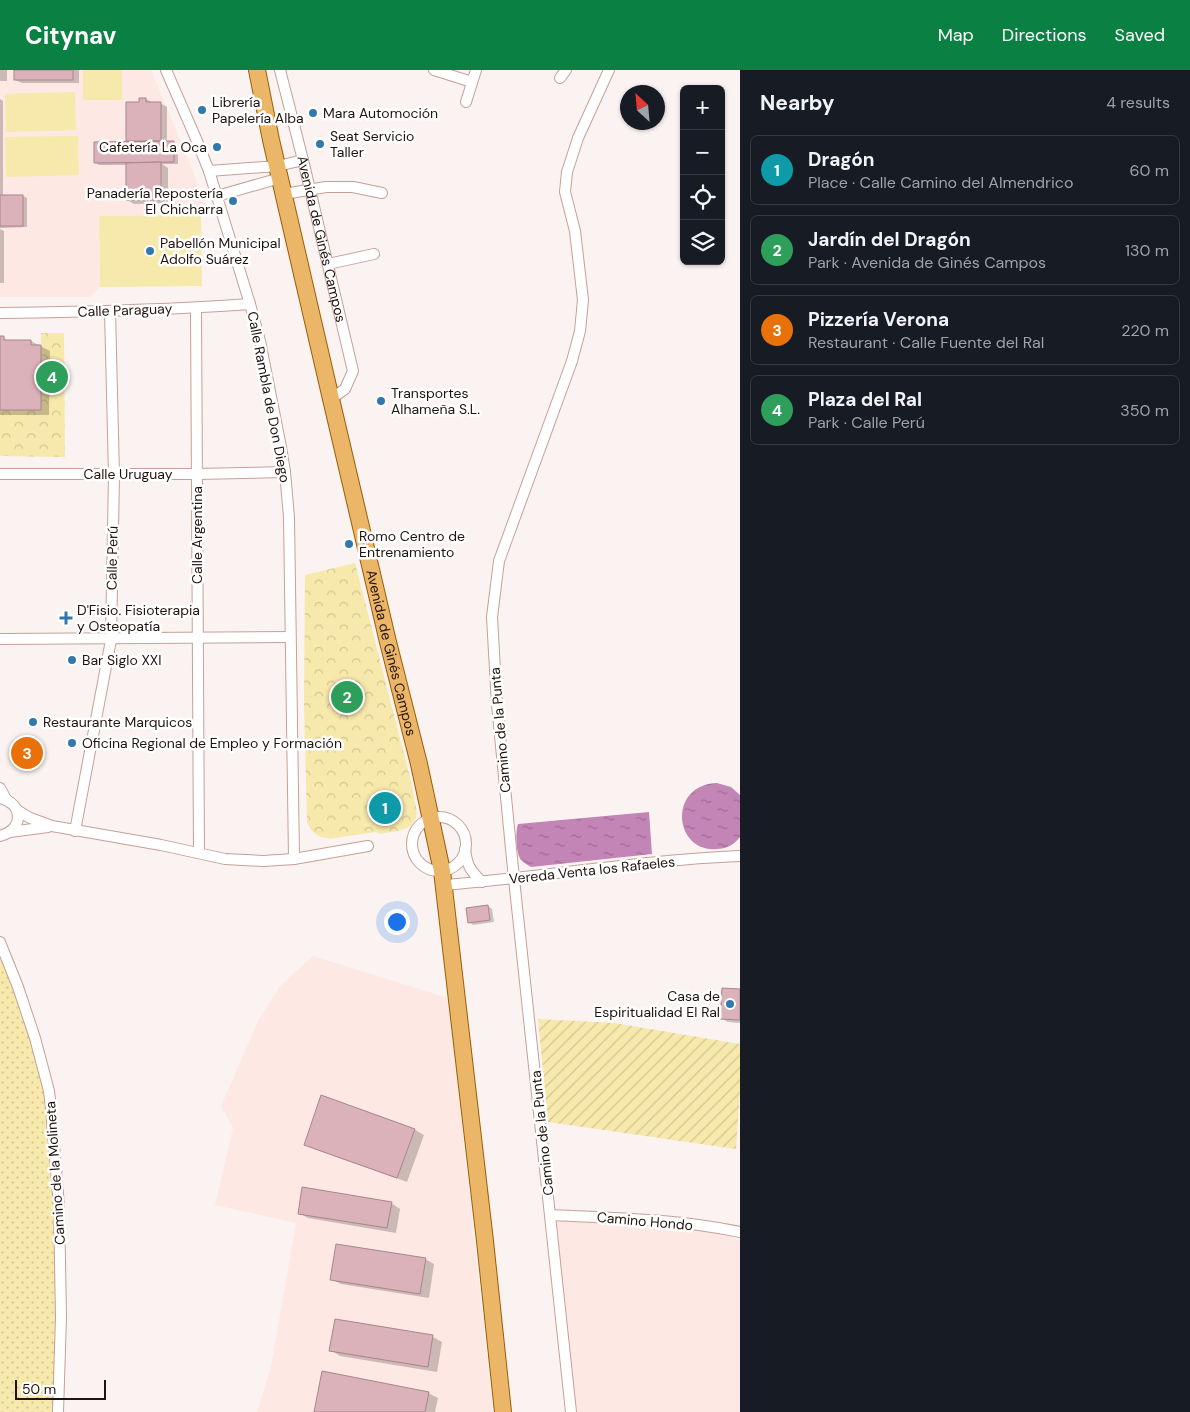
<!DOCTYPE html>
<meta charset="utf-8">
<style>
body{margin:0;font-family:"DM Sans",sans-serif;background:#20242c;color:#f1f3f6}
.controls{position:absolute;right:15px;top:15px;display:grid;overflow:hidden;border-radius:8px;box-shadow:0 1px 4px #0004}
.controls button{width:45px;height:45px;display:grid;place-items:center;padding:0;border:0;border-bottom:1px solid #363941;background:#171b24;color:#f1f3f6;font:25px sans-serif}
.compass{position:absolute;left:620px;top:15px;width:45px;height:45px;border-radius:50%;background:#171b24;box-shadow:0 1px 4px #0004;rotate:334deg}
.scale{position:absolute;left:15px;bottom:12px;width:91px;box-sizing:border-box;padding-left:5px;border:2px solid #20120f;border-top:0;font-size:14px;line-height:18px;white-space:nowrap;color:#20120f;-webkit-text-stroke:4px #fff;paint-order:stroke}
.you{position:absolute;left:396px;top:851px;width:18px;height:18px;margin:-12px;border:4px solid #fff;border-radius:50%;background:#1a73e8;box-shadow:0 0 0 8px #1a73e833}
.badge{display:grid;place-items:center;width:32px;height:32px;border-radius:50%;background:#0b8043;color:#fff;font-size:16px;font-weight:700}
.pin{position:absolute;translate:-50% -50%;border:2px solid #fff;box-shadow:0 1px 5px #0006}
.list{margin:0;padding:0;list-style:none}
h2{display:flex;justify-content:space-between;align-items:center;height:65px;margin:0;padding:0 20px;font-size:21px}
h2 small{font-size:16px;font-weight:400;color:#9ea1a6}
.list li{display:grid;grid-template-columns:32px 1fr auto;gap:15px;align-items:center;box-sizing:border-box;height:70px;margin:0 10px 10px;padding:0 10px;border:1px solid #363941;border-radius:8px}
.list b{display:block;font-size:19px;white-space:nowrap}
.list p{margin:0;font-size:16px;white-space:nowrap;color:#9ea1a6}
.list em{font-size:16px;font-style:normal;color:#9ea1a6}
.icon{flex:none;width:28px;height:28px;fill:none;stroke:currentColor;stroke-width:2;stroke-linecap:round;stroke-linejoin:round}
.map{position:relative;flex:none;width:740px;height:1342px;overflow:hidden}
header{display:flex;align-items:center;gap:30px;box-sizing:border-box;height:70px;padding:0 25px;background:#0b8043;color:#fff}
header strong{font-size:24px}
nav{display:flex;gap:28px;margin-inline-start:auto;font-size:18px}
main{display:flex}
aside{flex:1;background:#171b24}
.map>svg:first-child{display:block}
</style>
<header>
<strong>Citynav</strong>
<nav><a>Map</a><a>Directions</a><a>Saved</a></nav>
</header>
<main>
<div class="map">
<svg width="740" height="1342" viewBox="0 0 740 1342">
<defs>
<pattern id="grass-dots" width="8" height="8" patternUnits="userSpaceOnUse" patternTransform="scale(1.25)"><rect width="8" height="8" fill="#f7e8ab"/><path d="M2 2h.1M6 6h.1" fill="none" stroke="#d3c692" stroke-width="1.8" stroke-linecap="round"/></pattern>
<pattern id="park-crowns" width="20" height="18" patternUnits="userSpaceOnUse" patternTransform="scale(1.25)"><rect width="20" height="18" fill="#f7e8ab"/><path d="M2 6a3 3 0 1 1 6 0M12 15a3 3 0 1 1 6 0" fill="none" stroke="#d3c692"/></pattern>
<pattern id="garden-furrows" width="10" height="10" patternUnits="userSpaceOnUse" patternTransform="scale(1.25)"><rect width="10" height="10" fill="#f7e8ab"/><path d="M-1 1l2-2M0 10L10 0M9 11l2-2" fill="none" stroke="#d3c692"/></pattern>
<pattern id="water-ripples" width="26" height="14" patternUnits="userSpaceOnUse" patternTransform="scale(1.25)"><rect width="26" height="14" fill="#c385b6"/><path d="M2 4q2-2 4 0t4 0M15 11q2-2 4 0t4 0" fill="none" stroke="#9e6b92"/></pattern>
</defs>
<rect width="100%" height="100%" fill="#fbf3f1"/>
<g fill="#fde8e3">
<polygon points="0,0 151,0 193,101 204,135 200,136 201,145 99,146 100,217 90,227 0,227"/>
<polygon points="313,886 448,928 493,1342 257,1342 271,1297 296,1153 215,1135 233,1058 221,1036 259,949 280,916"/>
<polygon points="569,1149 719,1162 740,1170 740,1342 576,1342 556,1153"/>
</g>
<polygon fill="url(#grass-dots)" points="0,881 26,951 38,996 47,1039 51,1077 55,1160 57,1269 54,1342 0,1342"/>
<g fill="url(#park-crowns)">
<polygon points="41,263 64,263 65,387 0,386 0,340 41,340"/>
<path d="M355,493L411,711L417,743C414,762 394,761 379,764L376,762C367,763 357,765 348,766C331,769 315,772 307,752L304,633L305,505Z"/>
</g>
<polygon fill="url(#garden-furrows)" points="538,949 614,953 740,974 740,1019 736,1079 548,1052"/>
<g fill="#f7e8ab">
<rect x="83" y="0" width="39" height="30"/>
<polygon points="75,22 76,60 6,62 5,24"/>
<polygon points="78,66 79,105 6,107 5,67"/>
<polygon points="201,145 202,216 100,217 99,146"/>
</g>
<g fill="url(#water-ripples)">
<path d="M717,713L731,717L740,725V767C734,775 726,779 717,779C674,783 667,715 717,713Z"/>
<path d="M649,742L652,784L531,797C528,795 524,793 521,790C516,784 515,762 518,754Z"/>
</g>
<g fill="#0003">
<rect x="0" y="0" width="7" height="11"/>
<polygon points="15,0 79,0 79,13 22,13 15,10"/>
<polygon points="0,29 3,31 3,126 23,126 27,128 27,157 0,158"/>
<polygon points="146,29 153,33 160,33 167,37 167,72 173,72 178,75 178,94 162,94 168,98 168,133 134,134 127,130 127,95 99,95 95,92 127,73 127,33 140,33"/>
<polygon points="0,159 4,161 4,213 0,213"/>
<polygon points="0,268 4,268 9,271 31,271 50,281 49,345 0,345"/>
<polygon points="488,836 492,839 494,852 473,855 469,852"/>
<polygon points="740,920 740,953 728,952 721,948"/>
<polygon points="322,1027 415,1060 424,1065 407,1112 314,1079 305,1074"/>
<polygon points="391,1133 400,1139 396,1163 308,1148 299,1143"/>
<polygon points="425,1189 434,1194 429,1228 341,1214 331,1209"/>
<polygon points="336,1251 433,1267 442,1272 437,1302 340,1286 331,1280"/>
<polygon points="428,1323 438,1328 435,1342 316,1342"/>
</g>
<g fill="#dbb2ba" stroke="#aa848c">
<rect x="14" y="0" width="59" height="10"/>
<polygon points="139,28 146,28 146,32 161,32 161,71 126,71 126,32 139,32"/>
<polygon points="174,71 174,92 94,93 94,72"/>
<polygon points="161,92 161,130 126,130 126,93"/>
<rect x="0" y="125" width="23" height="31"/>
<polygon points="0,266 4,266 4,270 31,270 31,275 41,275 41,340 0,340"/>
<polygon points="488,835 490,850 468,853 466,838"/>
<polygon points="722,918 740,919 740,950 720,949"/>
<polygon points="321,1025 415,1059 397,1108 304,1075"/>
<polygon points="302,1117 392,1132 387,1158 298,1144"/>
<polygon points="336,1174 426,1188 420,1224 330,1210"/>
<polygon points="335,1249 433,1265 428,1297 329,1281"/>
<polygon points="322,1301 429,1322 425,1342 314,1342"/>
</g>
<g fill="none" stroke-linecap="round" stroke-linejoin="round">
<g stroke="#c6a096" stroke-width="12">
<g id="minor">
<polyline points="166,0 197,71 209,101 250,234 260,271 281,377 285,402 289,447 294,789"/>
<path id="s1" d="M280,0L303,90L353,301L345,319L331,329"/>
<polyline points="434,0 472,12"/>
<polyline points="560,8 566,0"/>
<polyline points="466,32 476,0"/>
<polyline points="209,101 278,96 303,90"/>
<polyline points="284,124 326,117 353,117 382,123"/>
<polyline points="217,126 280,108"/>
<polyline points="328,194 374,184"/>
<polyline points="196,238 199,783"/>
<path d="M0,243C84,242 167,240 250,234"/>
<polyline points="0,404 196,404 285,402"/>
<path d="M0,569C97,569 193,567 290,567"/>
<polyline points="0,718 6,729"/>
<path d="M0,728C24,733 24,760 0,766"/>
<polyline points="17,740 30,748 52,756 161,775 225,789 263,791 294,789 368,776"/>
<circle cx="439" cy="774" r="27"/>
<polyline points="75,761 111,570 114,405 110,241"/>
<polyline points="10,762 48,757"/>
<path d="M465,779C467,796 470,800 482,812"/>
<path d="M444,815C543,807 641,790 740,786"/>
<polyline points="0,872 18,917 35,968 49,1021 51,1038 59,1136 61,1247 58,1342"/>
<path d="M550,1145C614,1148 678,1149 740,1162"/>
<polyline points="571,1342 514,809 497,635 492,547 499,491 572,291 580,261 583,230 575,161 565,122 567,102 578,68 609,0"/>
</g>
</g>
<g stroke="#9b5d06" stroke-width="18">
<g id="primary">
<path id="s2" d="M257,0L271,70L331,329L388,572L419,694L442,801L485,1171L503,1342"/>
</g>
</g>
<use href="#minor" stroke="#fff" stroke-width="10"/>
<use href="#primary" stroke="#ebb667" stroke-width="16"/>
</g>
<g fill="#3179ad" stroke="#fff" stroke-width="2">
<circle cx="202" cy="40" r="5"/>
<circle cx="313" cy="43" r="5"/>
<circle cx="320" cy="74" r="5"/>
<circle cx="217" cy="77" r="5"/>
<circle cx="233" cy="131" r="5"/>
<circle cx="150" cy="181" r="5"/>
<circle cx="381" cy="331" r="5"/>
<circle cx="349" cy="474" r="5"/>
<path d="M63.5 540.5h5v5h5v5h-5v5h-5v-5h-5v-5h5z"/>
<circle cx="72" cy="590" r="5"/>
<circle cx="33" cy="652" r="5"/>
<circle cx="72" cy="673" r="5"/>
<circle cx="730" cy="934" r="5"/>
</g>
<g text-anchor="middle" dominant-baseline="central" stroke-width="5" stroke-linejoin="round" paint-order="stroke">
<g font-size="14" fill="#20120f" stroke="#fff" text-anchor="start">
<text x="212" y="32">Librería<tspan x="212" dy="16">Papelería Alba</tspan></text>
<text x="323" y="43">Mara Automoción</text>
<text x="330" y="66">Seat Servicio<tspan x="330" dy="16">Taller</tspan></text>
<text x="207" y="77" text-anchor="end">Cafetería La Oca</text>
<text x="223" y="123" text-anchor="end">Panadería Repostería<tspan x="223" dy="16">El Chicharra</tspan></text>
<text x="160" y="173">Pabellón Municipal<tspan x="160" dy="16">Adolfo Suárez</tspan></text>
<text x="391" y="323">Transportes<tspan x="391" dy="16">Alhameña S.L.</tspan></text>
<text x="359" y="466">Romo Centro de<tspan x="359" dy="16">Entrenamiento</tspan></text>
<text x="77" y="540">D'Fisio. Fisioterapia<tspan x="77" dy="16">y Osteopatía</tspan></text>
<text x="82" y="590">Bar Siglo XXI</text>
<text x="43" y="652">Restaurante Marquicos</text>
<text x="82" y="673">Oficina Regional de Empleo y Formación</text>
<text x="720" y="926" text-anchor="end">Casa de<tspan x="720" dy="16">Espiritualidad El Ral</tspan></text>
</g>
<g font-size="14" fill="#20120f" stroke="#fff">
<text stroke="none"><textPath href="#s1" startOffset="174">Avenida de Ginés Campos</textPath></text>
<text transform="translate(125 240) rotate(-2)">Calle Paraguay</text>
<text transform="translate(269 327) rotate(79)">Calle Rambla de Don Diego</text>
<text x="128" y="404">Calle Uruguay</text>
<text transform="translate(197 465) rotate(-90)">Calle Argentina</text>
<text transform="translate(112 488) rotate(-89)">Calle Perú</text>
<text stroke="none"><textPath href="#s2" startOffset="598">Avenida de Ginés Campos</textPath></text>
<text transform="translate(500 660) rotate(-95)">Camino de la Punta</text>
<text transform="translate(592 800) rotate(-6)">Vereda Venta los Rafaeles</text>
<text transform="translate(542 1063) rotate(-96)">Camino de la Punta</text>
<text transform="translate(55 1103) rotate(-94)">Camino de la Molineta</text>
<text transform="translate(645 1151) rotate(5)">Camino Hondo</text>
</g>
</g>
</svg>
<div class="controls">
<button>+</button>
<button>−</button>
<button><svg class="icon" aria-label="locate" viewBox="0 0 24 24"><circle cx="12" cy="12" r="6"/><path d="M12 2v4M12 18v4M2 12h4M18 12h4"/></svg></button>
<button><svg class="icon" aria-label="layers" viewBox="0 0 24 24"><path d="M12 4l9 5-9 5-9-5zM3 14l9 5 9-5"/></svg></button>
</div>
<svg class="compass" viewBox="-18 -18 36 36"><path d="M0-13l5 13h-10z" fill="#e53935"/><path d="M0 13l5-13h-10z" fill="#9ea1a6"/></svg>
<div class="scale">50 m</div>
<div class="you"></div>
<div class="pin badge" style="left:385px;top:738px;background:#0f9aa8">1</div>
<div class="pin badge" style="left:347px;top:627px;background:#2e9e5b">2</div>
<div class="pin badge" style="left:27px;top:683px;background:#e8710a">3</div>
<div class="pin badge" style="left:52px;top:307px;background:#2e9e5b">4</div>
</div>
<aside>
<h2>Nearby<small>4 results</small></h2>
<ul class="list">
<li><span class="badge" style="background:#0f9aa8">1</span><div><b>Dragón</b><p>Place · Calle Camino del Almendrico</p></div><em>60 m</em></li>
<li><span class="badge" style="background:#2e9e5b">2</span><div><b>Jardín del Dragón</b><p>Park · Avenida de Ginés Campos</p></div><em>130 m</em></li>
<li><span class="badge" style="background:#e8710a">3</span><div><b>Pizzería Verona</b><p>Restaurant · Calle Fuente del Ral</p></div><em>220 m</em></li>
<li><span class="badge" style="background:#2e9e5b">4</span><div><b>Plaza del Ral</b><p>Park · Calle Perú</p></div><em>350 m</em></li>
</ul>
</aside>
</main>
